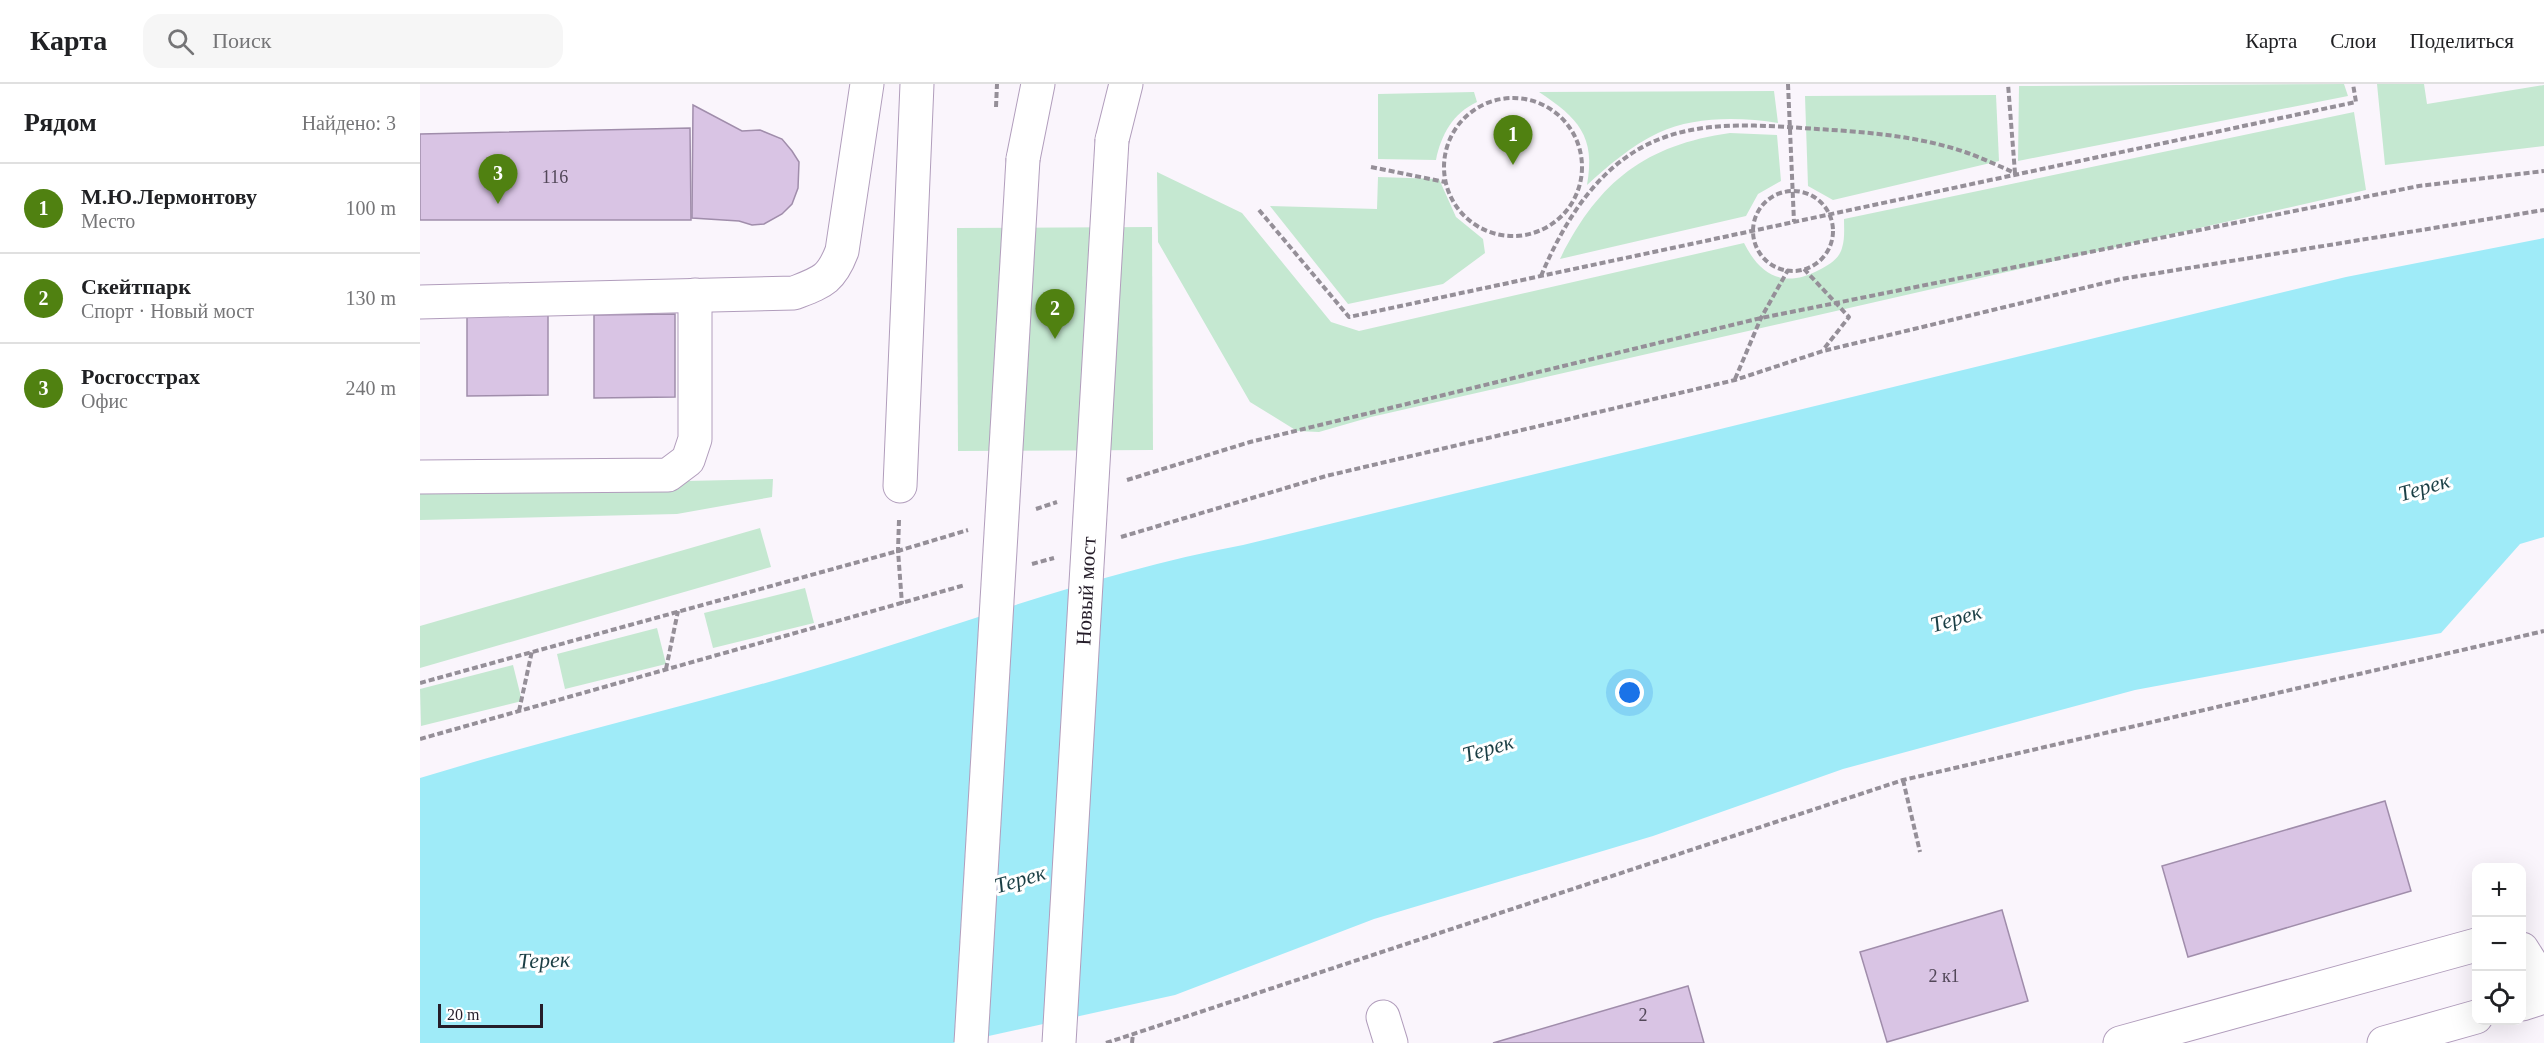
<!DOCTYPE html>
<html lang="ru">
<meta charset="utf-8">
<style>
body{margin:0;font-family:"Times New Roman",serif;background:#f6f6f6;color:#202124}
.controls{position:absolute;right:18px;bottom:18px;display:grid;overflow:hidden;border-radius:12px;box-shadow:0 6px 24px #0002}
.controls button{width:54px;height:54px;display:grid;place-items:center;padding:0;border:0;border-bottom:2px solid #e0e0e0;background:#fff;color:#202124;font:30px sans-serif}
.scale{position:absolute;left:18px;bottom:15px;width:105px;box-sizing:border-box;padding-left:6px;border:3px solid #251d29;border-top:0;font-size:16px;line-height:21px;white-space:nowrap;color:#251d29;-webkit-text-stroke:4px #fff;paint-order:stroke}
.you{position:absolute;left:1210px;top:609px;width:21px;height:21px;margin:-15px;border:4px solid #fff;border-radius:50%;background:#1a73e8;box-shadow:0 0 0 9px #1a73e833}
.badge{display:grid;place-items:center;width:39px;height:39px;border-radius:50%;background:#508111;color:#fff;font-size:20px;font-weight:700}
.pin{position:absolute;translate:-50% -50px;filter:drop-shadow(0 2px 3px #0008)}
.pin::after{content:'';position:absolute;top:32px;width:21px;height:18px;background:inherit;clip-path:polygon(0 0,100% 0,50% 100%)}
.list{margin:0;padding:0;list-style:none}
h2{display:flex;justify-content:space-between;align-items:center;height:78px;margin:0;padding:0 24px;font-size:26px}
h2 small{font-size:20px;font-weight:400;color:#757577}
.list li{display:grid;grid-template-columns:39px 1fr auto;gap:18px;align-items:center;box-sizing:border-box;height:90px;padding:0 24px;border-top:2px solid #e0e0e0}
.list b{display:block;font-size:22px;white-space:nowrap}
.list p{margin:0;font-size:20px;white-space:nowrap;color:#757577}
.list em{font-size:20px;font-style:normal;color:#757577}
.icon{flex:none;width:33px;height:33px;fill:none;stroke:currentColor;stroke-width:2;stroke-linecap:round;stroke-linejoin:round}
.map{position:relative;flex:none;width:2124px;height:959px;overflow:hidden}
header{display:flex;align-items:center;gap:36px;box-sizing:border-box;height:84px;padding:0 30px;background:#fff;border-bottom:2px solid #e0e0e0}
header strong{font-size:28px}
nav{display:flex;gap:33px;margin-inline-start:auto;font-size:21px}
.search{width:420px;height:54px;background:#f6f6f6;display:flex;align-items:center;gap:15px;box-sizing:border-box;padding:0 21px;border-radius:18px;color:#757577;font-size:22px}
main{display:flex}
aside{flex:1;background:#fff}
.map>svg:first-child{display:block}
</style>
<header>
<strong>Карта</strong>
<div class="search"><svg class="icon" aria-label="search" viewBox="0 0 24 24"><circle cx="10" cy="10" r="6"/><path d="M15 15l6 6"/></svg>Поиск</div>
<nav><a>Карта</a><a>Слои</a><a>Поделиться</a></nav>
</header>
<main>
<aside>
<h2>Рядом<small>Найдено: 3</small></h2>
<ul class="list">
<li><span class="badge">1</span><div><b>М.Ю.Лермонтову</b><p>Место</p></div><em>100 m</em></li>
<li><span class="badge">2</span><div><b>Скейтпарк</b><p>Спорт · Новый мост</p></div><em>130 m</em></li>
<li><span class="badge">3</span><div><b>Росгосстрах</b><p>Офис</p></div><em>240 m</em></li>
</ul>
</aside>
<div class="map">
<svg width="2124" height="959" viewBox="0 0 2124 959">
<rect width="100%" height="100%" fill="#faf5fc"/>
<g fill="#c5e8d1">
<polygon points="1924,0 1928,12 1598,77 1599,2"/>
<polygon points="1957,0 2004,0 2007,20 2124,1 2124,62 1965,81"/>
<path d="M1354,7L1358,39C1320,33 1274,32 1238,49C1212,61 1188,82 1167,101C1176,52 1158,34 1119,8Z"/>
<path d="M1054,8L1057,18C1033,29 1021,51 1016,76L958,75V10Z"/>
<polygon points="1576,11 1579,77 1413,116 1388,102 1385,12"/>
<path d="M1934,28L1946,106L951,333L899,348L877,347L830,318L738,158L737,88L822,129L911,238L939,247L1324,159C1341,193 1365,204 1399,186C1409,181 1419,175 1422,164C1425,155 1424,144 1424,135Z"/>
<path d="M1310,49L1357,51L1361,97L1338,110L1326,132L1140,175C1178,98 1225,61 1310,49Z"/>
<polygon points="958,93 1019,95 1036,133 1063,155 1065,169 1023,200 928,220 850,122 957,125"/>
<polygon points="732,143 733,366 538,367 537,144"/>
<polygon points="353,395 352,413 257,430 0,436 0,403"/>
<polygon points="340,444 351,483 0,584 0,542"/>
<polygon points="385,504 394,539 293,564 284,529"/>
<polygon points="237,544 246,580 145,605 137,570"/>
<polygon points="93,581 102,617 1,642 0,605"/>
</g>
<path fill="#9febf8" d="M2124,154V453L2100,460L2021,549L1715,606L1423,685L1233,752L954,835L755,911L537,959H0V694C127,655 256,625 384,588C530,545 673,489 823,461L1926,193Z"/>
<g fill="#d9c4e4" stroke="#a08dab" stroke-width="1.5">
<polygon points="273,21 322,47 340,46 362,55 372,67 379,78 378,104 372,120 362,130 344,140 332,141 319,137 272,134"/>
<polygon points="270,44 271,136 0,136 0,50"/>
<polygon points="128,227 128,311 47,312 47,228"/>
<polygon points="255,230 255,313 174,314 174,231"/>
<polygon points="1965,717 1991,807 1768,873 1742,782"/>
<polygon points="1582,826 1608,917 1467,958 1440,868"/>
<polygon points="1268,902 1284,959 1073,959"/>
</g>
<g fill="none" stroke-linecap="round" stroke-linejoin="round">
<g stroke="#b19dbc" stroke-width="35">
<g id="minor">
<path d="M0,218L374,209C402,198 411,196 422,167L447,0"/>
<polyline points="0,393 248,391 268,376 275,355 275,211"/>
<polyline points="480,402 497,0"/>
<polyline points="2102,865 2124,900"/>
<polyline points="2102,920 2124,913"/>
<polyline points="963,933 971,959"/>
<polyline points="1700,959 2056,861"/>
<polyline points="1964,959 2056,933"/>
</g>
</g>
<g stroke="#b19dbc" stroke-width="35">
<g id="major">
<polyline points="692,56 706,0"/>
<polyline points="603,75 618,0"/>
</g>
</g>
<g stroke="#958f98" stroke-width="4" stroke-dasharray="6 3" stroke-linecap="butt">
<polyline points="1368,0 1374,138"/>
<circle cx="1093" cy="83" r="69"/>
<polyline points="576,23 577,0"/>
<polyline points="951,83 1025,98"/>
<circle cx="1373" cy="147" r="40"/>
<polyline points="839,126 929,233 1936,18 1933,0"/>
<polyline points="1384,185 1429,233 1403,266"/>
<path d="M1121,192C1140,147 1167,100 1208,72C1263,33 1334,41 1397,45C1446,48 1498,52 1545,68C1562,74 1579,82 1595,89L1588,0"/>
<polyline points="1315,295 1341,234 1368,186"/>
<polyline points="707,396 830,358 1341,234 1999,102 2124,87"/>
<polyline points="616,425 637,418"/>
<polyline points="479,436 478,467 482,520"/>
<polyline points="701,453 906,392 1315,296 1403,267 1701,195 2124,126"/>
<polyline points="612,480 634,474"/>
<polyline points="246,585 258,527"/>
<polyline points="0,599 478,467 548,446"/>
<polyline points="99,627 112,567"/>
<polyline points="0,655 545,501"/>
<polyline points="1483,696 1500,768"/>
<polyline points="686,959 1483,696 2124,547"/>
<polyline points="712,959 713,950"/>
</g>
<use href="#minor" stroke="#fff" stroke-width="33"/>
<use href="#major" stroke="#fff" stroke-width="33"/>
<g stroke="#b19dbc" stroke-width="35" stroke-linecap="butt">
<g id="major-bridge">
<polyline points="551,959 603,75"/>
<polyline points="639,959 692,56"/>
</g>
</g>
<use href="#major-bridge" stroke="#fff" stroke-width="33"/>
</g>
<g text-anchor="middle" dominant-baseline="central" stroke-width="6" stroke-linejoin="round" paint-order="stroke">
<g font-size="18" fill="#524758">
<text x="135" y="93">116</text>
<text x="1524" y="892">2 к1</text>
<text x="1223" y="931">2</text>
</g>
<g font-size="21" fill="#251d29" stroke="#fff">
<text transform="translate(666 507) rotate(-87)">Новый мост</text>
</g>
<g font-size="22" font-style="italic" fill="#1b3f45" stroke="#fff">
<text transform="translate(2004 403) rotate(-16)">Терек</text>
<text transform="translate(1536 534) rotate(-16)">Терек</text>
<text transform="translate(1068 664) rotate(-16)">Терек</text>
<text transform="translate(600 795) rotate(-16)">Терек</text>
<text transform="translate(124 876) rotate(-2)">Терек</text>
</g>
</g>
</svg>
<div class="controls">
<button>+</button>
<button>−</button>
<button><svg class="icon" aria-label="locate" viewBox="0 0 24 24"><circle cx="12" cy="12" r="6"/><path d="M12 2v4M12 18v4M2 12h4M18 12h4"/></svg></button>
</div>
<div class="scale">20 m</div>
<div class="you"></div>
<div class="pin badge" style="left:1093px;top:81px">1</div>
<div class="pin badge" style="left:635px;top:255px">2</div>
<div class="pin badge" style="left:78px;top:120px">3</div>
</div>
</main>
